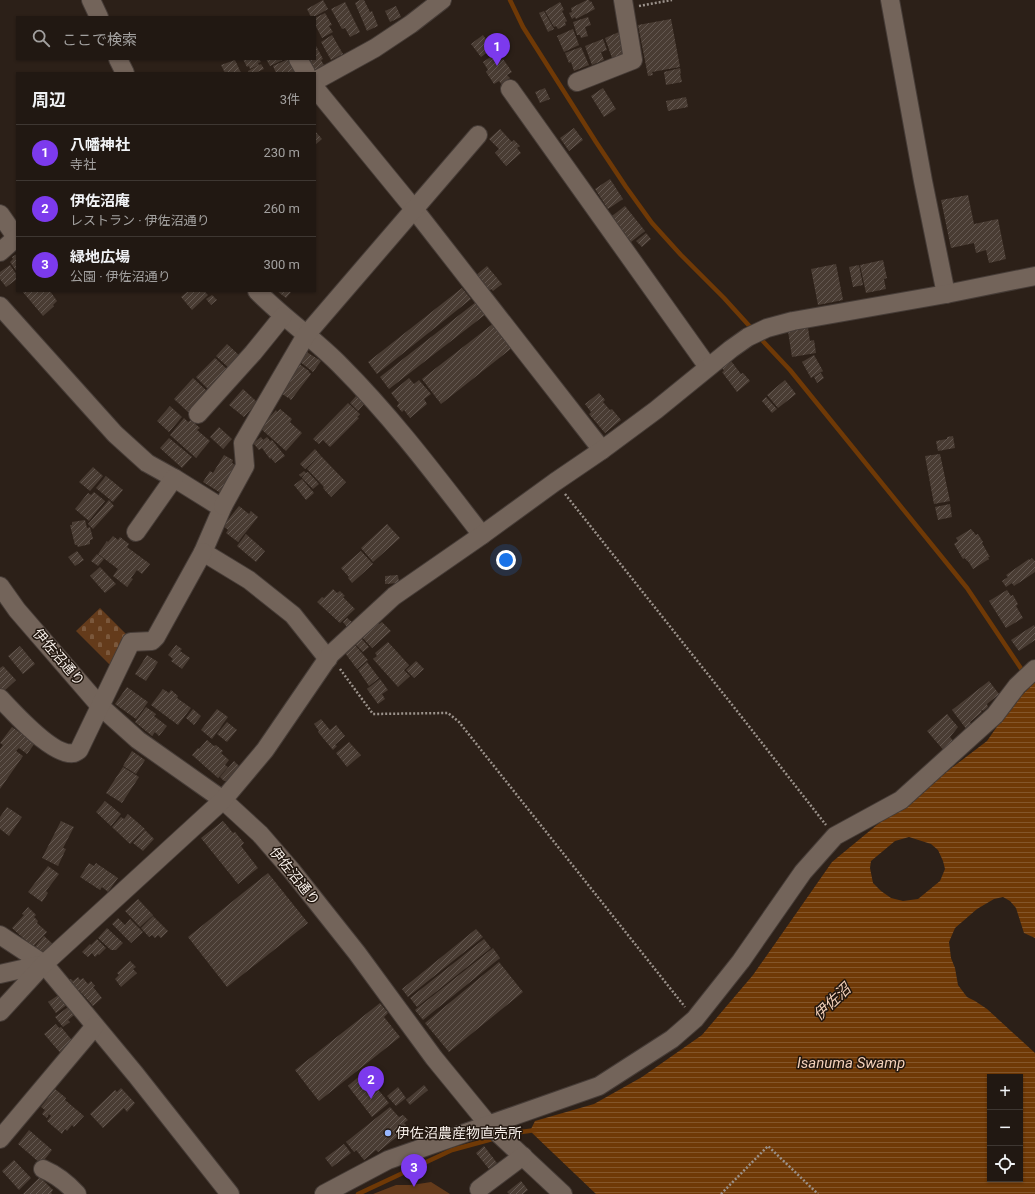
<!DOCTYPE html>
<html lang="ja">
<meta charset="utf-8">
<style>
body{margin:0;font-family:Roboto,"Noto Sans JP",sans-serif;background:#2d2520;color:#f1f3f6}
.controls{position:absolute;right:12px;bottom:12px;display:grid;overflow:hidden;border-radius:0px;box-shadow:0 1px 3px #0004}
.controls button{width:36px;height:36px;display:grid;place-items:center;padding:0;border:0;border-bottom:1px solid #3e3732;background:#211812;color:#f1f3f6;font:20px sans-serif}
.you{position:absolute;left:506px;top:560px;width:14px;height:14px;margin:-10px;border:3px solid #fff;border-radius:50%;background:#1a73e8;box-shadow:0 0 0 6px #1a73e833}
.badge{display:grid;place-items:center;width:26px;height:26px;border-radius:50%;background:#7c3aed;color:#fff;font-size:13px;font-weight:700}
.pin{position:absolute;translate:-50% -33px;filter:drop-shadow(0 1px 2px #0008)}
.pin::after{content:'';position:absolute;top:21px;width:14px;height:12px;background:inherit;clip-path:polygon(0 0,100% 0,50% 100%)}
.list{margin:0;padding:0;list-style:none}
h2{display:flex;justify-content:space-between;align-items:center;height:52px;margin:0;padding:0 16px;font-size:17px}
h2 small{font-size:13px;font-weight:400;color:#a2a09f}
.list li{display:grid;grid-template-columns:26px 1fr auto;gap:12px;align-items:center;box-sizing:border-box;height:56px;padding:0 16px;border-top:1px solid #3e3732}
.list b{display:block;font-size:15px;white-space:nowrap}
.list p{margin:0;font-size:13px;white-space:nowrap;color:#a2a09f}
.list em{font-size:13px;font-style:normal;color:#a2a09f}
.icon{flex:none;width:22px;height:22px;fill:none;stroke:currentColor;stroke-width:2;stroke-linecap:round;stroke-linejoin:round}
.map{position:relative;flex:none;width:1035px;height:1194px;overflow:hidden}
.search{position:absolute;background:#211812;box-shadow:0 1px 3px #0004;left:16px;top:16px;width:300px;height:44px;display:flex;align-items:center;gap:10px;box-sizing:border-box;padding:0 14px;border-radius:0px;color:#a2a09f;font-size:15px}
.panel{position:absolute;background:#211812;box-shadow:0 1px 3px #0004;left:16px;top:72px;width:300px;height:220px;border-radius:0px}
.map>svg:first-child{display:block}
</style>
<div class="map">
<svg width="1035" height="1194" viewBox="0 0 1035 1194">
<defs>
<pattern id="cemetery-stones" width="16" height="16" patternUnits="userSpaceOnUse"><rect width="16" height="16" fill="#643b1b"/><path d="M2 7V4a2 2 0 0 1 4 0v3zM10 15v-3a2 2 0 0 1 4 0v3z" fill="#7b583c"/></pattern>
<pattern id="water-rules" width="6" height="5" patternUnits="userSpaceOnUse"><rect width="6" height="5" fill="#6f3906"/><path d="M0 2.5h6" fill="none" stroke="#84562a"/></pattern>
<pattern id="building-hatch" width="6" height="6" patternUnits="userSpaceOnUse"><rect width="6" height="6" fill="#493c33"/><path d="M-1 1l2-2M0 6l6-6M5 7l2-2" fill="none" stroke="#645851"/></pattern>
</defs>
<rect width="100%" height="100%" fill="#2c2018"/>
<polygon fill="#643b1b" points="431,1182 450,1194 373,1194 396,1185 412,1185"/>
<polygon fill="url(#cemetery-stones)" points="100,608 127,635 114,669 76,631"/>
<path fill="url(#water-rules)" fill-rule="evenodd" d="M1035,682V938L1024,933L1016,908L1010,901L1003,897L994,899L977,909L955,928L949,942L951,958L955,968L958,985L967,997L975,1001L987,1009L1035,1053V1194H596L530,1131L535,1121L594,1104L642,1077L702,1035L753,975L832,862L878,824L987,741L1012,705ZM909,837L931,844L938,850L943,861L945,869L940,881L918,899L903,901L891,898L881,891L873,883L870,868L871,861L895,841ZM990,1077H1020V1179H990Z"/>
<g fill="none" stroke-linecap="round" stroke-linejoin="round">
<g stroke="#6f3906" stroke-width="4.5">
<polyline points="510,0 523,27 596,142 626,187 652,223 681,255 724,298 753,330"/>
<polyline points="759,337 790,370 967,588 1024,673"/>
<polyline points="508,1136 521,1132 536,1130"/>
<polyline points="358,1194 452,1150 496,1138"/>
</g>
</g>
<g fill="url(#building-hatch)">
<polygon points="323,0 328,9 314,17 311,17 307,9"/>
<polygon points="360,0 364,0 370,12 372,11 378,26 367,31 355,3"/>
<polygon points="587,0 589,0 590,2 591,1 595,9 576,19 575,17 572,19 569,13 572,12 571,8"/>
<polygon points="345,2 360,32 350,37 345,28 342,29 331,9"/>
<polygon points="560,2 564,10 562,11 567,21 565,22 566,25 558,29 556,26 554,27 545,11"/>
<polygon points="396,6 401,17 390,22 385,11"/>
<polygon points="544,11 554,29 548,32 539,13"/>
<polygon points="325,13 332,25 329,26 333,32 322,38 315,25 315,18"/>
<polygon points="588,17 591,25 585,27 588,36 581,38 580,35 577,35 573,22"/>
<polygon points="671,19 680,67 652,72 653,75 648,76 638,25"/>
<polygon points="573,29 579,45 564,52 557,36"/>
<polygon points="619,32 626,53 612,58 605,38"/>
<polygon points="332,35 343,54 331,60 321,42"/>
<polygon points="483,35 492,49 481,57 471,44"/>
<polygon points="603,39 607,50 601,52 604,60 592,65 585,46"/>
<polygon points="315,44 323,59 321,60 324,65 315,70 304,59 315,59"/>
<polygon points="581,47 589,65 574,71 571,62 569,63 565,53"/>
<polygon points="495,54 500,61 503,59 512,72 507,75 510,78 501,84 499,81 494,84 486,72 488,70 483,62"/>
<polygon points="243,59 259,59 261,62 258,63 259,65 250,69 249,66 247,67"/>
<polygon points="266,59 285,59 270,66"/>
<polygon points="288,59 292,67 294,66 298,73 276,73 273,66"/>
<polygon points="235,60 241,73 225,73 221,65"/>
<polygon points="261,64 264,69 255,73 248,73 248,71"/>
<polygon points="680,68 681,73 680,74 682,82 666,85 664,72"/>
<polygon points="545,88 550,99 540,103 535,92"/>
<polygon points="603,88 616,109 604,117 591,96"/>
<polygon points="686,97 688,107 668,111 666,101"/>
<polygon points="574,128 583,140 569,151 560,138"/>
<polygon points="500,129 512,142 514,140 520,146 517,148 521,153 506,166 495,153 499,149 489,139"/>
<polygon points="315,131 322,139 315,145"/>
<polygon points="610,179 623,199 608,209 595,189"/>
<polygon points="968,195 974,224 998,219 1006,259 989,263 986,250 976,253 974,243 951,248 941,200"/>
<polygon points="625,206 645,231 631,242 612,216"/>
<polygon points="646,233 651,239 642,247 636,241"/>
<polygon points="17,254 17,272 10,262 13,259 12,257"/>
<polygon points="883,260 887,278 884,279 886,289 866,293 860,265"/>
<polygon points="836,264 843,300 818,305 811,269"/>
<polygon points="10,265 17,275 17,279 6,287 0,279 0,272"/>
<polygon points="859,265 863,285 853,287 849,267"/>
<polygon points="487,266 502,284 493,291 491,289 488,292 475,276"/>
<polygon points="462,288 471,299 377,374 368,362"/>
<polygon points="22,291 50,291 57,301 53,305 54,306 43,316"/>
<polygon points="188,291 204,291 208,295 192,310 181,297"/>
<polygon points="277,291 292,291 286,298"/>
<polygon points="212,295 217,300 211,305 206,299"/>
<polygon points="476,302 486,314 389,389 380,377"/>
<polygon points="494,323 513,347 441,404 422,379"/>
<polygon points="808,328 810,341 814,340 816,353 792,357 788,331"/>
<polygon points="227,344 241,357 230,369 216,356"/>
<polygon points="305,351 321,361 313,372 299,361"/>
<polygon points="814,355 823,371 811,378 802,362"/>
<polygon points="215,358 229,371 210,391 196,377"/>
<polygon points="731,361 741,374 743,373 750,381 737,392 722,372 724,371 722,368"/>
<polygon points="298,363 309,371 309,372 311,374 291,400 288,397 288,398 277,390"/>
<polygon points="821,373 824,378 817,383 814,377"/>
<polygon points="193,378 208,392 189,413 174,399"/>
<polygon points="409,378 414,384 419,380 431,394 424,399 427,404 410,418 404,410 402,412 397,406 399,403 391,393"/>
<polygon points="785,380 796,394 778,408 767,395"/>
<polygon points="243,389 257,402 244,417 229,405"/>
<polygon points="599,393 605,400 603,402 610,410 612,409 621,420 605,433 589,414 601,404 591,412 585,404"/>
<polygon points="356,396 364,404 358,411 350,403"/>
<polygon points="766,397 777,409 772,413 762,401"/>
<polygon points="348,403 360,414 357,417 359,418 330,447 323,440 319,444 313,439"/>
<polygon points="170,406 182,417 169,432 157,421"/>
<polygon points="280,409 292,419 290,422 302,433 286,451 260,428 276,410 277,412"/>
<polygon points="184,418 188,422 191,420 200,428 197,430 210,441 196,458 170,435"/>
<polygon points="219,427 232,439 223,449 210,437"/>
<polygon points="953,436 955,448 938,451 936,441 947,439 947,437"/>
<polygon points="261,437 263,440 267,437 270,441 272,440 285,456 275,463 271,458 270,459 262,448 259,450 253,443"/>
<polygon points="169,438 192,457 182,468 160,448"/>
<polygon points="315,449 320,455 305,469 300,464"/>
<polygon points="940,454 950,501 934,504 925,456"/>
<polygon points="224,455 233,460 232,463 240,468 224,495 203,482 210,471 213,473"/>
<polygon points="320,455 346,482 331,497 323,488 324,487 307,469"/>
<polygon points="93,467 103,476 90,491 79,482"/>
<polygon points="304,471 306,473 308,472 319,484 313,489 302,478 305,474 301,477 299,475"/>
<polygon points="106,476 123,490 113,502 96,488"/>
<polygon points="302,479 314,493 306,500 294,485"/>
<polygon points="94,492 105,501 89,521 75,509 88,493 91,495"/>
<polygon points="109,500 114,506 93,529 88,524"/>
<polygon points="950,504 952,517 938,520 935,507"/>
<polygon points="239,506 249,514 251,511 258,517 238,542 226,533 228,530 223,526"/>
<polygon points="85,520 87,528 90,527 93,539 90,540 90,544 78,547 77,545 75,545 70,525 72,525 72,522"/>
<polygon points="387,524 400,538 373,562 361,548"/>
<polygon points="971,529 976,535 978,534 983,542 982,543 990,557 988,557 989,559 973,569 968,561 967,561 965,558 963,559 954,544 958,541 956,538"/>
<polygon points="246,534 265,551 256,562 237,546"/>
<polygon points="113,536 118,540 120,537 129,544 127,547 150,564 142,574 137,570 131,578 133,579 127,587 113,576 118,569 98,554 107,541 108,542"/>
<polygon points="77,551 84,560 75,566 68,557"/>
<polygon points="361,551 373,564 352,583 348,578 349,577 341,568"/>
<polygon points="97,554 104,559 98,566 91,561"/>
<polygon points="1032,558 1035,561 1035,572 1014,586 1012,583 1006,587 1002,581 1008,577 1006,575 1029,559 1030,560"/>
<polygon points="100,567 116,584 105,593 90,576"/>
<polygon points="398,575 399,583 385,584 385,576"/>
<polygon points="333,589 337,593 340,591 345,596 343,597 355,609 340,623 317,602 322,597 324,598"/>
<polygon points="1007,590 1011,596 1013,595 1018,604 1016,606 1023,618 1006,628 989,601"/>
<polygon points="347,618 352,622 347,627 343,622"/>
<polygon points="377,622 379,624 382,622 391,631 372,648 361,636"/>
<polygon points="1034,625 1035,627 1035,640 1019,651 1011,640"/>
<polygon points="361,638 369,647 363,652 355,644"/>
<polygon points="388,642 409,665 404,670 410,676 398,687 373,659 377,656 375,653"/>
<polygon points="176,645 182,649 180,651 190,658 182,669 171,661 173,659 168,655"/>
<polygon points="355,645 368,660 357,669 345,653"/>
<polygon points="20,646 35,664 23,674 8,656"/>
<polygon points="147,655 158,662 146,681 135,674"/>
<polygon points="416,661 424,669 414,678 406,670"/>
<polygon points="367,662 379,678 369,686 358,670"/>
<polygon points="3,666 16,680 2,693 0,690 0,668"/>
<polygon points="380,679 388,690 382,694 385,699 378,704 367,689"/>
<polygon points="989,681 999,694 987,704 988,707 983,711 982,710 981,711 982,712 970,722 972,725 967,730 952,710"/>
<polygon points="127,687 148,702 136,719 115,704"/>
<polygon points="163,689 169,693 171,690 178,696 177,698 191,708 178,725 151,705"/>
<polygon points="146,707 156,714 154,716 167,726 159,736 155,732 152,736 135,722"/>
<polygon points="193,709 201,716 194,725 186,718"/>
<polygon points="217,709 228,717 212,739 201,730"/>
<polygon points="947,714 958,727 950,737 956,744 946,753 927,731"/>
<polygon points="321,719 330,730 336,725 345,736 335,745 337,746 333,750 318,732 319,731 314,724"/>
<polygon points="227,722 237,730 227,742 217,734"/>
<polygon points="12,727 35,743 27,754 19,748 16,751 23,756 0,789 0,749 3,745 0,743"/>
<polygon points="207,740 214,746 216,745 223,751 221,753 229,760 225,765 228,767 218,778 192,755 198,748 199,749"/>
<polygon points="349,742 361,755 347,767 336,753"/>
<polygon points="132,751 145,760 136,774 123,766"/>
<polygon points="234,761 241,768 230,781 224,781 220,777"/>
<polygon points="123,767 139,777 122,803 106,793"/>
<polygon points="105,801 121,814 111,826 96,812"/>
<polygon points="7,807 22,817 9,836 0,829 0,817"/>
<polygon points="128,814 145,829 130,844 112,827 121,817 124,819"/>
<polygon points="61,821 74,827 63,848 66,849 58,866 42,858"/>
<polygon points="223,821 233,833 235,832 244,843 241,846 258,868 238,884 201,838"/>
<polygon points="145,830 154,839 143,851 133,843"/>
<polygon points="89,863 94,866 96,863 118,878 108,892 102,887 100,890 80,877"/>
<polygon points="48,866 59,874 46,891 48,893 42,902 28,892"/>
<polygon points="268,873 308,923 227,987 188,937"/>
<polygon points="138,899 153,915 140,927 125,911"/>
<polygon points="28,907 36,915 34,917 38,921 37,923 47,932 33,947 12,928 24,915 22,914"/>
<polygon points="153,916 168,931 161,938 158,935 155,938 152,935 149,937 141,928"/>
<polygon points="118,918 125,925 130,919 143,932 131,943 112,924"/>
<polygon points="107,928 123,943 116,950 111,950 98,938"/>
<polygon points="476,929 483,937 408,997 402,989"/>
<polygon points="44,936 54,945 44,956 33,949"/>
<polygon points="97,939 106,948 99,955 98,954 95,957 92,953 88,957 82,952 90,944 91,945"/>
<polygon points="484,939 491,948 417,1007 410,998"/>
<polygon points="493,948 500,958 423,1020 415,1010"/>
<polygon points="130,961 136,967 133,969 137,973 121,987 115,979 119,975 117,973"/>
<polygon points="499,962 523,992 449,1052 425,1023"/>
<polygon points="78,977 80,980 83,978 88,984 91,981 95,986 93,987 102,998 93,1006 79,990 75,994 66,983 71,979 73,981"/>
<polygon points="60,994 68,1004 56,1013 48,1002"/>
<polygon points="380,1003 388,1013 384,1017 392,1027 311,1091 295,1070"/>
<polygon points="72,1004 78,1012 68,1020 70,1022 63,1027 55,1017"/>
<polygon points="56,1024 59,1028 61,1027 76,1045 63,1056 44,1034"/>
<polygon points="392,1027 400,1037 319,1101 311,1091"/>
<polygon points="364,1072 389,1103 372,1117 348,1086"/>
<polygon points="424,1085 428,1090 410,1105 406,1100"/>
<polygon points="398,1087 406,1098 396,1106 387,1096"/>
<polygon points="121,1088 135,1103 127,1112 124,1108 103,1128 90,1114 115,1090 117,1092"/>
<polygon points="55,1089 66,1098 65,1100 84,1116 74,1127 72,1125 67,1131 65,1129 62,1134 47,1121 51,1116 49,1114 47,1118 42,1114 45,1110 41,1107"/>
<polygon points="390,1107 399,1117 403,1115 408,1120 404,1123 408,1128 378,1152 376,1150 364,1160 356,1150 354,1152 346,1142"/>
<polygon points="29,1130 52,1150 41,1164 18,1144"/>
<polygon points="344,1144 351,1153 332,1167 325,1158"/>
<polygon points="484,1146 497,1163 489,1169 476,1153"/>
<polygon points="14,1160 31,1178 19,1190 2,1171"/>
<polygon points="40,1177 53,1190 51,1193 52,1194 23,1194"/>
<polygon points="521,1181 528,1190 523,1194 509,1194 507,1192"/>
</g>
<g fill="none" stroke-linecap="round" stroke-linejoin="round">
<g stroke="#463c37" stroke-width="20">
<g id="minor">
<polyline points="91,0 99,17"/>
<polyline points="890,0 923,181 946,294"/>
<polyline points="118,59 125,73"/>
<polyline points="298,59 306,73"/>
<polyline points="315,81 375,48 411,24 442,0"/>
<polyline points="577,82 633,60 623,0"/>
<polyline points="315,88 414,209 602,450"/>
<polyline points="510,89 708,367"/>
<polyline points="0,214 16,237"/>
<polyline points="0,252 17,237"/>
<path d="M257,291C283,318 315,339 341,366C393,418 437,477 482,535"/>
<polyline points="0,306 115,434 147,463 174,478 214,503 223,506 203,552 249,580 293,615 328,659"/>
<polyline points="198,414 253,353 283,316"/>
<polyline points="223,506 245,466 243,443 306,335 478,135"/>
<polyline points="136,532 174,478"/>
<polyline points="0,586 17,610 100,706 138,740 223,800 260,834 292,871 357,953 434,1058 488,1124 563,1194"/>
<path d="M0,698C13,712 54,757 74,753C75,753 79,750 79,750L131,642L152,641L156,637L203,552"/>
<polyline points="0,935 44,964 136,1075 230,1194"/>
<polyline points="0,974 44,964"/>
<polyline points="0,1012 44,964 223,800 265,750 330,655 394,596 482,535 555,482 602,450 656,410 731,349 748,337 767,328 793,321 946,294 1035,276"/>
<polyline points="0,1139 95,1026"/>
<path d="M43,1169C57,1175 67,1183 77,1194"/>
<polyline points="479,1189 523,1156"/>
<polyline points="324,1194 388,1160 599,1086 672,1039 695,1019 741,961 803,872 835,836 901,800 995,715 1017,686 1035,669"/>
</g>
</g>
<g stroke="#9b928b" stroke-width="2.5" stroke-dasharray="2 2" stroke-linecap="butt">
<polyline points="639,6 672,0"/>
<polyline points="565,494 737,711 826,825"/>
<polyline points="340,669 373,714 448,713 459,722 685,1007"/>
<polyline points="721,1194 768,1146 818,1194"/>
</g>
<use href="#minor" stroke="#73645a" stroke-width="18"/>
</g>
<circle fill="#97b6fd" stroke="#22170f" stroke-width="1.5" cx="388" cy="1133" r="4"/>
<g text-anchor="middle" dominant-baseline="central" stroke-width="3" stroke-linejoin="round" paint-order="stroke">
<g font-size="14" fill="#f8f0ea" stroke="#22170f">
<text transform="translate(59 657) rotate(49)">伊佐沼通り</text>
<text transform="translate(295 876) rotate(51)">伊佐沼通り</text>
</g>
<g font-size="14" fill="#f8f0ea" stroke="#22170f" text-anchor="start">
<text x="396" y="1133">伊佐沼農産物直売所</text>
</g>
<g font-size="15" font-style="italic" fill="#f3d0b9" stroke="#22170f">
<text transform="translate(832 1002) rotate(-44)">伊佐沼</text>
<text x="851" y="1063">Isanuma Swamp</text>
</g>
</g>
</svg>
<div class="controls">
<button>+</button>
<button>−</button>
<button><svg class="icon" aria-label="locate" viewBox="0 0 24 24"><circle cx="12" cy="12" r="6"/><path d="M12 2v4M12 18v4M2 12h4M18 12h4"/></svg></button>
</div>
<div class="you"></div>
<div class="pin badge" style="left:497px;top:66px">1</div>
<div class="pin badge" style="left:371px;top:1099px">2</div>
<div class="pin badge" style="left:414px;top:1187px">3</div>
<div class="search"><svg class="icon" aria-label="search" viewBox="0 0 24 24"><circle cx="10" cy="10" r="6"/><path d="M15 15l6 6"/></svg>ここで検索</div>
<section class="panel">
<h2>周辺<small>3件</small></h2>
<ul class="list">
<li><span class="badge">1</span><div><b>八幡神社</b><p>寺社</p></div><em>230 m</em></li>
<li><span class="badge">2</span><div><b>伊佐沼庵</b><p>レストラン · 伊佐沼通り</p></div><em>260 m</em></li>
<li><span class="badge">3</span><div><b>緑地広場</b><p>公園 · 伊佐沼通り</p></div><em>300 m</em></li>
</ul>
</section>
</div>
